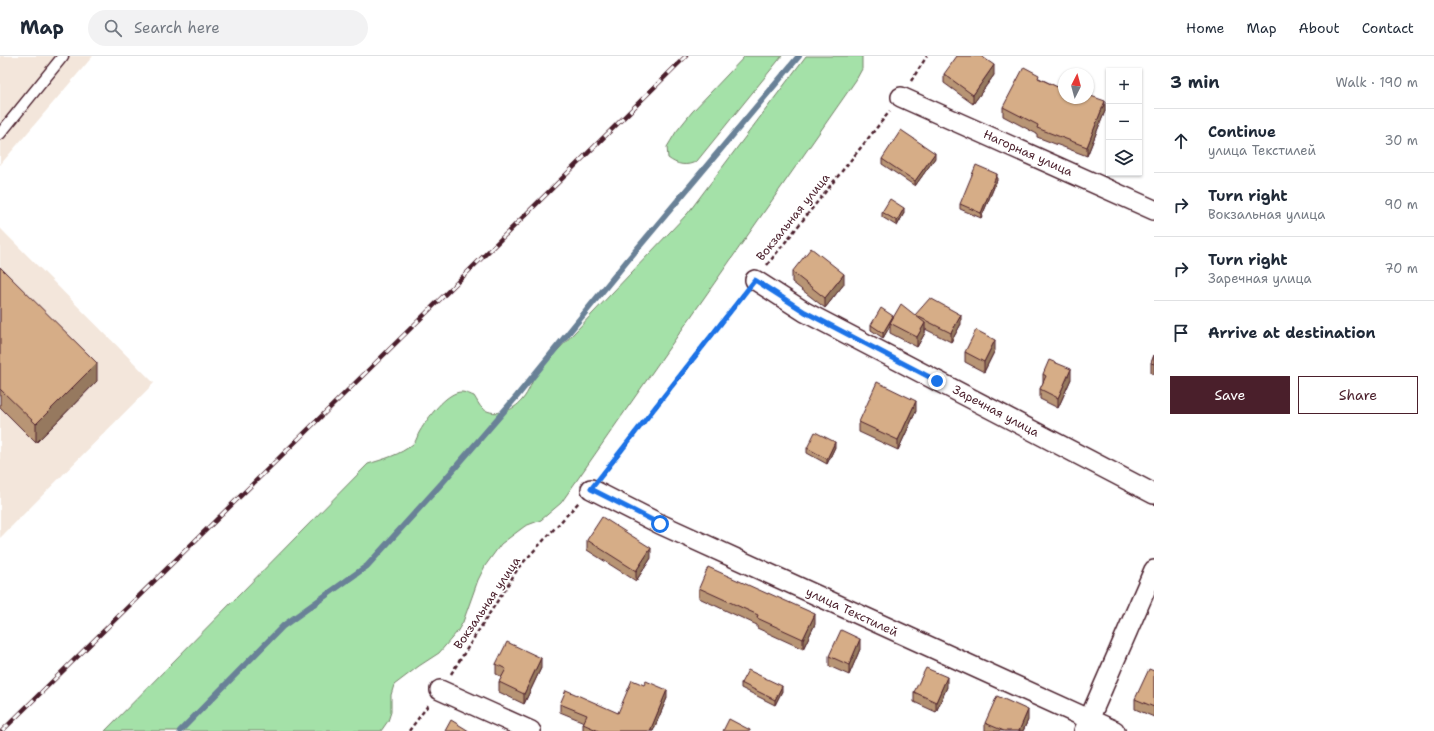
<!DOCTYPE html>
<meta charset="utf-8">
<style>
body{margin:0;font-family:"Shantell Sans",sans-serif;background:#f2f2f3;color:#1f2937}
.controls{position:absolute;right:12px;top:12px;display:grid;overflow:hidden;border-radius:0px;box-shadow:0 1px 3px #0004}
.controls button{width:36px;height:36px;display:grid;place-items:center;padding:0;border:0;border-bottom:1px solid #e0e1e3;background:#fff;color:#1f2937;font:20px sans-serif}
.compass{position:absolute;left:1058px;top:12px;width:36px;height:36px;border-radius:50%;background:#fff;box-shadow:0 1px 3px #0004;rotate:6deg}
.stop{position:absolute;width:12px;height:12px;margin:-9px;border:3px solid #1a73e8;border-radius:50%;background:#fff}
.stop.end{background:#1a73e8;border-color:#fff;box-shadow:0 1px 4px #0008}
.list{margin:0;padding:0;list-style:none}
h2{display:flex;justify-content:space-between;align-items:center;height:52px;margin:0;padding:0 16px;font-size:17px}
h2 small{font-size:13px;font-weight:400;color:#747a83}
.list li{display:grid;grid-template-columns:26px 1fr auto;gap:12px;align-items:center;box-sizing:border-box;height:64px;padding:0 16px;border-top:1px solid #e0e1e3}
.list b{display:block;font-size:15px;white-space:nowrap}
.list p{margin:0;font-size:13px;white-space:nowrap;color:#747a83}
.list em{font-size:13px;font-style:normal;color:#747a83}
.actions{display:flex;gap:8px;padding:12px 16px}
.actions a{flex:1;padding:9px 0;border:1px solid #4a1f2b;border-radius:0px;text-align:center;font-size:14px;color:#4a1f2b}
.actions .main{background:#4a1f2b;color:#fff}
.icon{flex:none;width:22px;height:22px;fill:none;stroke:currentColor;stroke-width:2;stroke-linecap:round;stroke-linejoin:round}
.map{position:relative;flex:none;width:1154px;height:675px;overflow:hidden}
header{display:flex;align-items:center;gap:24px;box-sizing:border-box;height:56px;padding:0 20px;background:#fff;border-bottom:1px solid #e0e1e3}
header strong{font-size:19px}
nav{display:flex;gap:22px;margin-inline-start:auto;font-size:14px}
.search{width:280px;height:36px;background:#f2f2f3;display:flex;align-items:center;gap:10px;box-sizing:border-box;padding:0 14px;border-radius:22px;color:#747a83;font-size:15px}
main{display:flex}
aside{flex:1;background:#fff}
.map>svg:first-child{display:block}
</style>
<header>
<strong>Map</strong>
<div class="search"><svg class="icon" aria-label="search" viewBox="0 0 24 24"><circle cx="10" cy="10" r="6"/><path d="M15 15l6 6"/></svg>Search here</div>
<nav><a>Home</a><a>Map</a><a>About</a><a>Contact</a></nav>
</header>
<main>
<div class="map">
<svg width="1154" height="675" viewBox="0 0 1154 675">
<rect width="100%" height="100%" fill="#fff"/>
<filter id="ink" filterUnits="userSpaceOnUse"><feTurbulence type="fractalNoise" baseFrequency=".025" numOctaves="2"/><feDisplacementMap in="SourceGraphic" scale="8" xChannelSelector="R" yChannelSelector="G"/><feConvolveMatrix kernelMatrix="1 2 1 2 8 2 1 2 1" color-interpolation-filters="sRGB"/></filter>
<g filter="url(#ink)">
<g fill="#f3e6db">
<polygon points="0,0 93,0 0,109"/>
<polygon points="0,172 154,327 0,482"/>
</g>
<g fill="#a4e1a8" stroke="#77806a">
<path d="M745,0H782L697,105C687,111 677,109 668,102L667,91L676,76L692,56Z"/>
<path d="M806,0H862V13L856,24L561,447L541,464L525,470L501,488L485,510L478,524L463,566L457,576L439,597L419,610L394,629L391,639V656L388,665L381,675H105L368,408C384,403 400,399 413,388C417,385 417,379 420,375C427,363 447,335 462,336C466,336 471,339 474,340C477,344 479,350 483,353C496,361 513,355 522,344C529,336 532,325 537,316L688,157Z"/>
</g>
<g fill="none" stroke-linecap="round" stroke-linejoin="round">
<polyline stroke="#698197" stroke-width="6" points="180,675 283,570 367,510 442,427 517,340 627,205 799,0"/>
<g stroke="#4a1f2b" stroke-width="13">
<polyline id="lane" points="0,78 63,0"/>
</g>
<g stroke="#4a1f2b" stroke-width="22">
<g id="street">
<polyline points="901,41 1154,154"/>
<polyline points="755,224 805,256 1154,438"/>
<polyline points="591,433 660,468 1115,675"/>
<polyline points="440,634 531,675"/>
<polyline points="1084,675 1154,514"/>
</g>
</g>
<g stroke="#4a1f2b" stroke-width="2.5" stroke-dasharray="4 3" stroke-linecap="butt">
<polyline points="911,25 927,0"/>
<polyline points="767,209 890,55"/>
<polyline points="603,418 744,238"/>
<polyline points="451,618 519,511 579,446"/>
<polyline points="409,675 429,648"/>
</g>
<use href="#lane" stroke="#fff" stroke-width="10"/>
<use href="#street" stroke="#fff" stroke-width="19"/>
<g stroke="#4a1f2b" stroke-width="4.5">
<polyline id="rail" points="2,675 409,274 686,0"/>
</g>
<use href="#rail" stroke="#fff" stroke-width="3" stroke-dasharray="9" stroke-linecap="butt"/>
</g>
<g fill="#b89574" stroke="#4a1f2b">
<polygon points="983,0 983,2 994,19 973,48 944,27 944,18"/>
<polygon points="1039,22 1105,55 1087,100 1037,81 1037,78 1003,60 1003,51"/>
<polygon points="935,102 915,130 882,108 882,103"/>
<polygon points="997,124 981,162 960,153 960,148"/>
<polygon points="882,156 904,157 897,170 882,161"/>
<polygon points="0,211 97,325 36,387 0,351"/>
<polygon points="792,216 844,228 825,252 792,226"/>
<polygon points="916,259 961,268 951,286 925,273 925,277 917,291 890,277 890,270 883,282 871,274 871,269 893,262"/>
<polygon points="995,294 984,316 965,306 965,296"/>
<polygon points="1154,299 1154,318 1151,317 1151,307"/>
<polygon points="1043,318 1071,323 1058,352 1040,343 1040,333 1043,327"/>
<polygon points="916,355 898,394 859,376 859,366"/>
<polygon points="835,391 827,408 807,397 807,392"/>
<polygon points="587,484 651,502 636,525 587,494"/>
<polygon points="699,532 815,568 803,593 757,572 757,569 699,542"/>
<polygon points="860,593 849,619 829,610 829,600"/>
<polygon points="496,608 541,612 524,648 499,636 499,626 502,621 496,618"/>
<polygon points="1154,615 1154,661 1135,653 1135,643"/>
<polygon points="741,627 782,635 775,649 741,632"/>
<polygon points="947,631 936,656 914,646 914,636"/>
<polygon points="667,642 653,675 583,675 583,668 584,666 560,656 560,648 618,657"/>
<polygon points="1028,664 1023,675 985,675 985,667"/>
</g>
<g fill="#96795e" stroke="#4a1f2b">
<polygon points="994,9 994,19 973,48 973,39"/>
<polygon points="1105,45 1105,55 1087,100 1087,91"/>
<polygon points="935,97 935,102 915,130 915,125"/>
<polygon points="997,118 997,124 981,162 981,157"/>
<polygon points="904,152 904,157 897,170 897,165"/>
<polygon points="844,218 844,228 825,252 825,242"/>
<polygon points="961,259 961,268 951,286 951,277"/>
<polygon points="893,260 893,265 890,267 890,270 883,282 883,277"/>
<polygon points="925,267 925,277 917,291 917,281"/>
<polygon points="995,284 995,294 984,316 984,306"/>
<polygon points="97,307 97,325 36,387 36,368"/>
<polygon points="1071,313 1071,323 1058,352 1058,342"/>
<polygon points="916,345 916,355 898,394 898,384"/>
<polygon points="835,386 835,391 827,408 827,403"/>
<polygon points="651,492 651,502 636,525 636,515"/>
<polygon points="815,558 815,568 803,593 803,583"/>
<polygon points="860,583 860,593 849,619 849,609"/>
<polygon points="541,602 541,612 524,648 524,638"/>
<polygon points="947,621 947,631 936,656 936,646"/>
<polygon points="782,630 782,635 775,649 775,644"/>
<polygon points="667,634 667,642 653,675 650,675"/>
<polygon points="1028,654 1028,664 1023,675 1019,675"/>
</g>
<g fill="#d6ad87" stroke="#4a1f2b">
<polygon points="957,0 981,0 994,9 973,39 944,18"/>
<polygon points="1024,11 1039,19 1038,22 1064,34 1064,42 1080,42 1086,44 1087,42 1088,42 1088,39 1105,45 1087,91 1037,72 1038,69 1003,51"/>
<polygon points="901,74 935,97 915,125 882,103"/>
<polygon points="976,109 997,118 981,157 960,148"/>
<polygon points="890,143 904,152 897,165 882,156"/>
<polygon points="811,192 844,218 825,242 792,216"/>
<polygon points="0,211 97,307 36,368 0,333"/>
<polygon points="930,242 961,259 951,277 915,259"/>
<polygon points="901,248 925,267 917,281 890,267"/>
<polygon points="881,252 893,260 883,277 871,269"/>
<polygon points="976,274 995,284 984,306 965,296"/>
<polygon points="1154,299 1154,308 1151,307"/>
<polygon points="1049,304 1071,313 1058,342 1040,333 1046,320 1043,318"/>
<polygon points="877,326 916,345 898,384 859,366"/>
<polygon points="815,376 835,386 827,403 807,392"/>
<polygon points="602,461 651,492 636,515 587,484"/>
<polygon points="708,511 768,538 768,537 815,558 803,583 757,562 758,559 699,532"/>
<polygon points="841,574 860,583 849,609 829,600"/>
<polygon points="507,586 541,602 524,638 499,626 506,613 496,608"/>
<polygon points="926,612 947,621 936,646 914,636"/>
<polygon points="1149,613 1154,615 1154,651 1135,643"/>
<polygon points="748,614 782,630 775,644 741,627"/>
<polygon points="632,624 644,629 646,625 667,634 650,675 599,675 583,668 587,659 560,648 566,634 618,657"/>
<polygon points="997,640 1028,654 1019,675 1004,675 985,667"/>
<polygon points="729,663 750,674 750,675 723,675"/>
<polygon points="451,664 469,675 445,675"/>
</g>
</g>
<g fill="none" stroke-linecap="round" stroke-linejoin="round" filter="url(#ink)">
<polyline stroke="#1a73e8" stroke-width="5" points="660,468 591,433 755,224 805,256 937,325"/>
</g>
<g text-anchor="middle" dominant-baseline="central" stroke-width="3" stroke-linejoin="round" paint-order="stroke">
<g font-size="12" fill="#4a1f2b" stroke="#fff">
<text transform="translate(1028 97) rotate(24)">Нагорная улица</text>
<text transform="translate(793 161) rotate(-51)">Вокзальная улица</text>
<text transform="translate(996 355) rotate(28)">Заречная улица</text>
<text transform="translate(487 547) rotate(-56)">Вокзальная улица</text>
<text transform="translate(852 556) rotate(25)">улица Текстилей</text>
</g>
</g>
</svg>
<div class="controls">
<button>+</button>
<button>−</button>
<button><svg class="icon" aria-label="layers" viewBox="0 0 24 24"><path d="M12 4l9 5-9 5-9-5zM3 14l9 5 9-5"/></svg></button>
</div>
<svg class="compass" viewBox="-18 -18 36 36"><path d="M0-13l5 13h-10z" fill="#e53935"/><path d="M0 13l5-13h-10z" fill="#747a83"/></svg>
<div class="stop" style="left:660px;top:468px"></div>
<div class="stop end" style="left:937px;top:325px"></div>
</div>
<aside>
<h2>3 min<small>Walk · 190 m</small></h2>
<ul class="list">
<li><svg class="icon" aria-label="ahead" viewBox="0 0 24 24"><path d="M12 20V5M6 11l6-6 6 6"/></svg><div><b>Continue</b><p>улица Текстилей</p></div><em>30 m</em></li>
<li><svg class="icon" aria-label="right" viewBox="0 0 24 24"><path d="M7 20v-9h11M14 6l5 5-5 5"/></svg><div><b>Turn right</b><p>Вокзальная улица</p></div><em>90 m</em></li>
<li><svg class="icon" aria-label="right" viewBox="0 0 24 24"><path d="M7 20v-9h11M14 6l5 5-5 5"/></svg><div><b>Turn right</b><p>Заречная улица</p></div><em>70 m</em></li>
<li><svg class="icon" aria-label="arrive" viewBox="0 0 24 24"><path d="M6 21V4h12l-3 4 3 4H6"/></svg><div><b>Arrive at destination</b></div></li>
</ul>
<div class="actions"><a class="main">Save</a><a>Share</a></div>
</aside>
</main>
